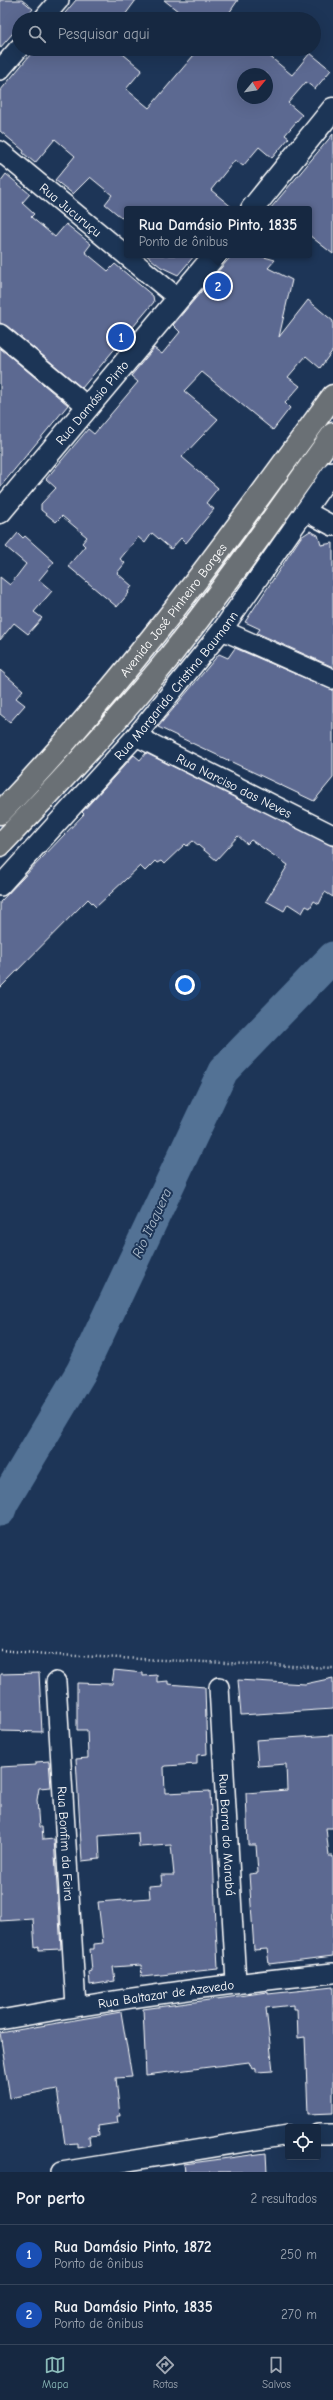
<!DOCTYPE html>
<html lang="pt">
<meta charset="utf-8">
<style>
body{margin:0;font-family:"Comic Neue",sans-serif;background:#1f3048;color:#f1f3f6}
.controls{position:absolute;right:12px;bottom:12px;display:grid;overflow:hidden;border-radius:4px;box-shadow:0 4px 16px #0002}
.controls button{width:36px;height:36px;display:grid;place-items:center;padding:0;border:0;border-bottom:1px solid #35445a;background:#162841;color:#f1f3f6;font:20px sans-serif}
.compass{position:absolute;left:237px;top:68px;width:36px;height:36px;border-radius:50%;background:#162841;box-shadow:0 4px 16px #0002;rotate:60deg}
.you{position:absolute;left:185px;top:985px;width:14px;height:14px;margin:-10px;border:3px solid #fff;border-radius:50%;background:#1a73e8;box-shadow:0 0 0 6px #1a73e833}
.badge{display:grid;place-items:center;width:26px;height:26px;border-radius:50%;background:#8bbbb9;color:#fff;font-size:13px;font-weight:700}
.pin{position:absolute;translate:-50% -50%;border:2px solid #fff;box-shadow:0 1px 4px #0006}
.popup{position:absolute;left:124px;top:206px;width:188px;height:52px;box-sizing:border-box;display:grid;place-content:center;border-radius:4px;background:#162841;filter:drop-shadow(0 1px 3px #0005);font-size:13px;white-space:nowrap;color:#9ea6b1}
.popup b{font-size:15px;color:#f1f3f6}
.popup::after{content:'';position:absolute;left:50%;top:100%;margin-left:-8px;border:8px solid transparent;border-top-color:#162841}
.list{margin:0;padding:0;list-style:none}
h2{display:flex;justify-content:space-between;align-items:center;height:52px;margin:0;padding:0 16px;font-size:17px}
h2 small{font-size:13px;font-weight:400;color:#9ea6b1}
.list li{display:grid;grid-template-columns:26px 1fr auto;gap:12px;align-items:center;box-sizing:border-box;height:60px;padding:0 16px;border-top:1px solid #35445a}
.list b{display:block;font-size:15px;white-space:nowrap}
.list p{margin:0;font-size:13px;white-space:nowrap;color:#9ea6b1}
.list em{font-size:13px;font-style:normal;color:#9ea6b1}
.icon{flex:none;width:22px;height:22px;fill:none;stroke:currentColor;stroke-width:2;stroke-linecap:round;stroke-linejoin:round}
.map{position:relative;flex:none;width:333px;height:2172px;overflow:hidden}
.search{position:absolute;background:#162841;box-shadow:0 4px 16px #0002;left:12px;right:12px;top:12px;height:44px;display:flex;align-items:center;gap:10px;box-sizing:border-box;padding:0 14px;border-radius:22px;color:#9ea6b1;font-size:15px}
.sheet{height:172px;background:#162841}
nav{display:flex;justify-content:space-around;align-items:center;box-sizing:border-box;height:56px;border-top:1px solid #35445a;background:#162841;font-size:11px;color:#9ea6b1}
nav a{display:grid;justify-items:center;gap:2px}
nav .on{color:#8bbbb9}
.map>svg:first-child{display:block}
</style>
<div class="map">
<svg width="333" height="2172" viewBox="0 0 333 2172">
<rect width="100%" height="100%" fill="#1d3557"/>
<filter id="ink" filterUnits="userSpaceOnUse"><feTurbulence type="fractalNoise" baseFrequency=".025" numOctaves="2"/><feDisplacementMap in="SourceGraphic" scale="8" xChannelSelector="R" yChannelSelector="G"/><feConvolveMatrix kernelMatrix="1 2 1 2 8 2 1 2 1" color-interpolation-filters="sRGB"/></filter>
<g filter="url(#ink)">
<g fill="none" stroke-linecap="round" stroke-linejoin="round">
<polyline stroke="#527295" stroke-width="31" points="0,1511 3,1503 81,1372 223,1071 333,957"/>
</g>
<g fill="#5c6991" stroke="#fff" fill-rule="evenodd">
<polygon points="0,0 22,0 33,9 25,19 19,19 19,26 0,48"/>
<polygon points="76,0 136,0 122,19 60,19"/>
<polygon points="164,0 238,0 225,19 188,19"/>
<path d="M35,49H117L142,70L126,89L149,108L199,49H261L292,75L310,53L331,70L315,89L306,82L288,103L302,115L285,135L289,138L272,158L259,147L243,166L235,160L211,190L234,209H127V222L105,204L112,195L90,177L73,194L55,180L75,156L55,139L35,163L23,153L24,151L0,131V91ZM243,74H267V98H243Z"/>
<polygon points="333,134 333,254 309,235 309,209 270,209"/>
<polygon points="6,174 30,194 22,203 34,214 31,217 55,237 66,224 91,244 85,252 108,271 115,264 153,296 154,302 82,388 7,326 0,323 0,182"/>
<polygon points="146,255 195,255 178,275 161,267"/>
<polygon points="232,255 257,255 275,260 268,268 292,280 279,337 308,300 333,321 333,350 320,368 306,356 288,377 300,386 285,403 290,408 273,430 202,372 184,391 218,419 182,457 218,488 206,503 214,509 186,543 181,538 171,549 152,533 145,543 138,537 120,559 125,563 117,573 132,586 128,592 129,593 117,607 68,566 85,546 82,543 87,537 62,516 56,522 41,510 41,504 56,488 46,479 88,429 94,434 138,382 131,376 154,348 162,354 180,332 173,325"/>
<polygon points="0,348 68,405 0,487"/>
<polygon points="310,531 318,535 321,545 333,543 333,667 257,633 260,629 245,622 301,537"/>
<polygon points="18,533 23,538 25,536 54,562 39,580 52,591 34,612 42,618 28,634 14,623 0,640 0,577 10,585 26,564 6,547"/>
<polygon points="235,648 333,690 333,778 314,801 158,727 219,654 228,658"/>
<polygon points="0,670 23,690 16,698 25,705 10,722 0,714"/>
<polygon points="146,753 333,846 333,897 325,892 319,904 314,901 310,908 306,906 302,913 288,904 284,911 266,901 288,865 251,840 247,844 238,836 216,860 193,841 187,846 185,844 164,864 161,861 157,863 155,861 145,871 140,866 96,907 88,899 0,988 0,902 84,814 82,812 134,755 140,760"/>
<polygon points="114,1670 143,1673 143,1676 157,1675 157,1682 168,1681 168,1684 205,1687 207,1754 197,1755 197,1764 166,1766 164,1767 165,1793 210,1791 218,1969 142,1977 141,1965 113,1967 115,1981 90,1985 89,1972 92,1971 90,1949 94,1949 94,1944 103,1943 98,1902 150,1898 149,1886 162,1885 161,1875 174,1875 171,1845 139,1847 138,1833 99,1836 100,1859 82,1861 76,1759 88,1758 87,1730 77,1730 77,1683 112,1684"/>
<polygon points="39,1673 42,1732 0,1731 0,1674"/>
<polygon points="333,1678 333,1709 241,1715 238,1680 305,1684"/>
<polygon points="333,1735 333,1828 326,1828 329,1856 333,1856 333,1956 269,1964 267,1949 254,1950 249,1874 258,1873 256,1845 248,1845 246,1793 287,1790 286,1764 258,1766 256,1740"/>
<polygon points="49,1761 51,1787 39,1788 37,1800 39,1827 42,1827 43,1840 54,1839 61,1949 39,1950 39,1947 35,1948 33,1919 0,1921 0,1767 36,1765 36,1762"/>
<polygon points="333,1987 333,2113 308,2114 305,2037 298,2038 297,2009 293,2009 293,2005 266,2008 273,2071 256,2072 256,2068 252,2069 249,2062 146,2075 143,2009 268,1992 268,1994"/>
<polygon points="121,2012 132,2077 116,2078 120,2116 117,2116 118,2123 98,2126 99,2135 89,2136 90,2145 77,2147 77,2143 65,2144 57,2089 10,2098 0,2033"/>
<polygon points="266,2153 267,2172 185,2172 184,2164"/>
</g>
<g fill="none" stroke-linecap="round" stroke-linejoin="round">
<g stroke="#fff" stroke-width="22">
<g id="minor">
<polyline points="43,19 59,0"/>
<polyline points="0,70 19,48"/>
<path id="s1" d="M0,151L179,299"/>
<polyline points="0,334 87,406"/>
<polyline points="305,511 333,526"/>
<polyline points="222,630 333,679"/>
<path id="s2" d="M136,736L333,835"/>
<path id="s3" d="M0,886L136,736L222,630L333,471"/>
<path id="s4" d="M56,1682L76,2006"/>
<path id="s5" d="M219,1687L236,1982"/>
<path id="s6" d="M0,2020C110,2000 221,1984 333,1973"/>
<polyline points="318,2134 333,2134"/>
<polyline points="61,2172 288,2135"/>
</g>
</g>
<g stroke="#fff" stroke-width="25">
<g id="tertiary">
<polyline points="252,209 333,109"/>
<path id="s7" d="M0,512L215,255"/>
</g>
</g>
<g stroke="#fff" stroke-width="25">
<g id="primary">
<path id="s8" d="M0,813C124,684 228,540 333,396"/>
<path d="M0,845C59,784 117,722 170,656C227,584 280,509 333,434"/>
</g>
</g>
<polyline stroke="#fff" stroke-width="2.5" stroke-dasharray="1 3" stroke-linecap="butt" points="0,1650 57,1655 333,1668"/>
<use href="#minor" stroke="#1d3557" stroke-width="19"/>
<use href="#tertiary" stroke="#1d3557" stroke-width="22"/>
<use href="#primary" stroke="#6a7074" stroke-width="22"/>
</g>
</g>
<g text-anchor="middle" dominant-baseline="central" stroke-width="4" stroke-linejoin="round" paint-order="stroke">
<g font-size="13" fill="#fff" stroke="#1d3557">
<text stroke="none"><textPath href="#s1" startOffset="92">Rua Jucuruçu</textPath></text>
<text stroke="none"><textPath href="#s7" startOffset="143">Rua Damásio Pinto</textPath></text>
<text stroke="none"><textPath href="#s8" startOffset="267">Avenida José Pinheiro Borges</textPath></text>
<text stroke="none"><textPath href="#s3" startOffset="267">Rua Margarida Cristina Baumann</textPath></text>
<text stroke="none"><textPath href="#s2" startOffset="110">Rua Narciso das Neves</textPath></text>
<text stroke="none"><textPath href="#s5" startOffset="148">Rua Barra do Marabá</textPath></text>
<text stroke="none"><textPath href="#s4" startOffset="162">Rua Bonfim da Feira</textPath></text>
<text stroke="none"><textPath href="#s6" startOffset="168">Rua Baltazar de Azevedo</textPath></text>
</g>
<g font-size="14" font-style="italic" fill="#b1c0cf" stroke="#1d3557">
<text transform="translate(152 1223) rotate(-65)">Rio Itaquera</text>
</g>
</g>
</svg>
<div class="controls">
<button><svg class="icon" aria-label="locate" viewBox="0 0 24 24"><circle cx="12" cy="12" r="6"/><path d="M12 2v4M12 18v4M2 12h4M18 12h4"/></svg></button>
</div>
<svg class="compass" viewBox="-18 -18 36 36"><path d="M0-13l5 13h-10z" fill="#e53935"/><path d="M0 13l5-13h-10z" fill="#9ea6b1"/></svg>
<div class="you"></div>
<div class="pin badge" style="left:121px;top:337px;background:#1a4fb4">1</div>
<div class="pin badge" style="left:218px;top:286px;background:#1a4fb4">2</div>
<div class="popup"><b>Rua Damásio Pinto, 1835</b>Ponto de ônibus</div>
<div class="search"><svg class="icon" aria-label="search" viewBox="0 0 24 24"><circle cx="10" cy="10" r="6"/><path d="M15 15l6 6"/></svg>Pesquisar aqui</div>
</div>
<section class="sheet">
<h2>Por perto<small>2 resultados</small></h2>
<ul class="list">
<li><span class="badge" style="background:#1a4fb4">1</span><div><b>Rua Damásio Pinto, 1872</b><p>Ponto de ônibus</p></div><em>250 m</em></li>
<li><span class="badge" style="background:#1a4fb4">2</span><div><b>Rua Damásio Pinto, 1835</b><p>Ponto de ônibus</p></div><em>270 m</em></li>
</ul>
</section>
<nav>
<a class="on"><svg class="icon" aria-label="map" viewBox="0 0 24 24"><path d="M3 6l6-2 6 2 6-2v14l-6 2-6-2-6 2zM9 4v14M15 6v14"/></svg>Mapa</a>
<a><svg class="icon" aria-label="directions" viewBox="0 0 24 24"><path d="M12 3l9 9-9 9-9-9zM9 14v-3h6M13 9l2 2-2 2"/></svg>Rotas</a>
<a><svg class="icon" aria-label="saved" viewBox="0 0 24 24"><path d="M7 4h10v16l-5-4-5 4z"/></svg>Salvos</a>
</nav>
